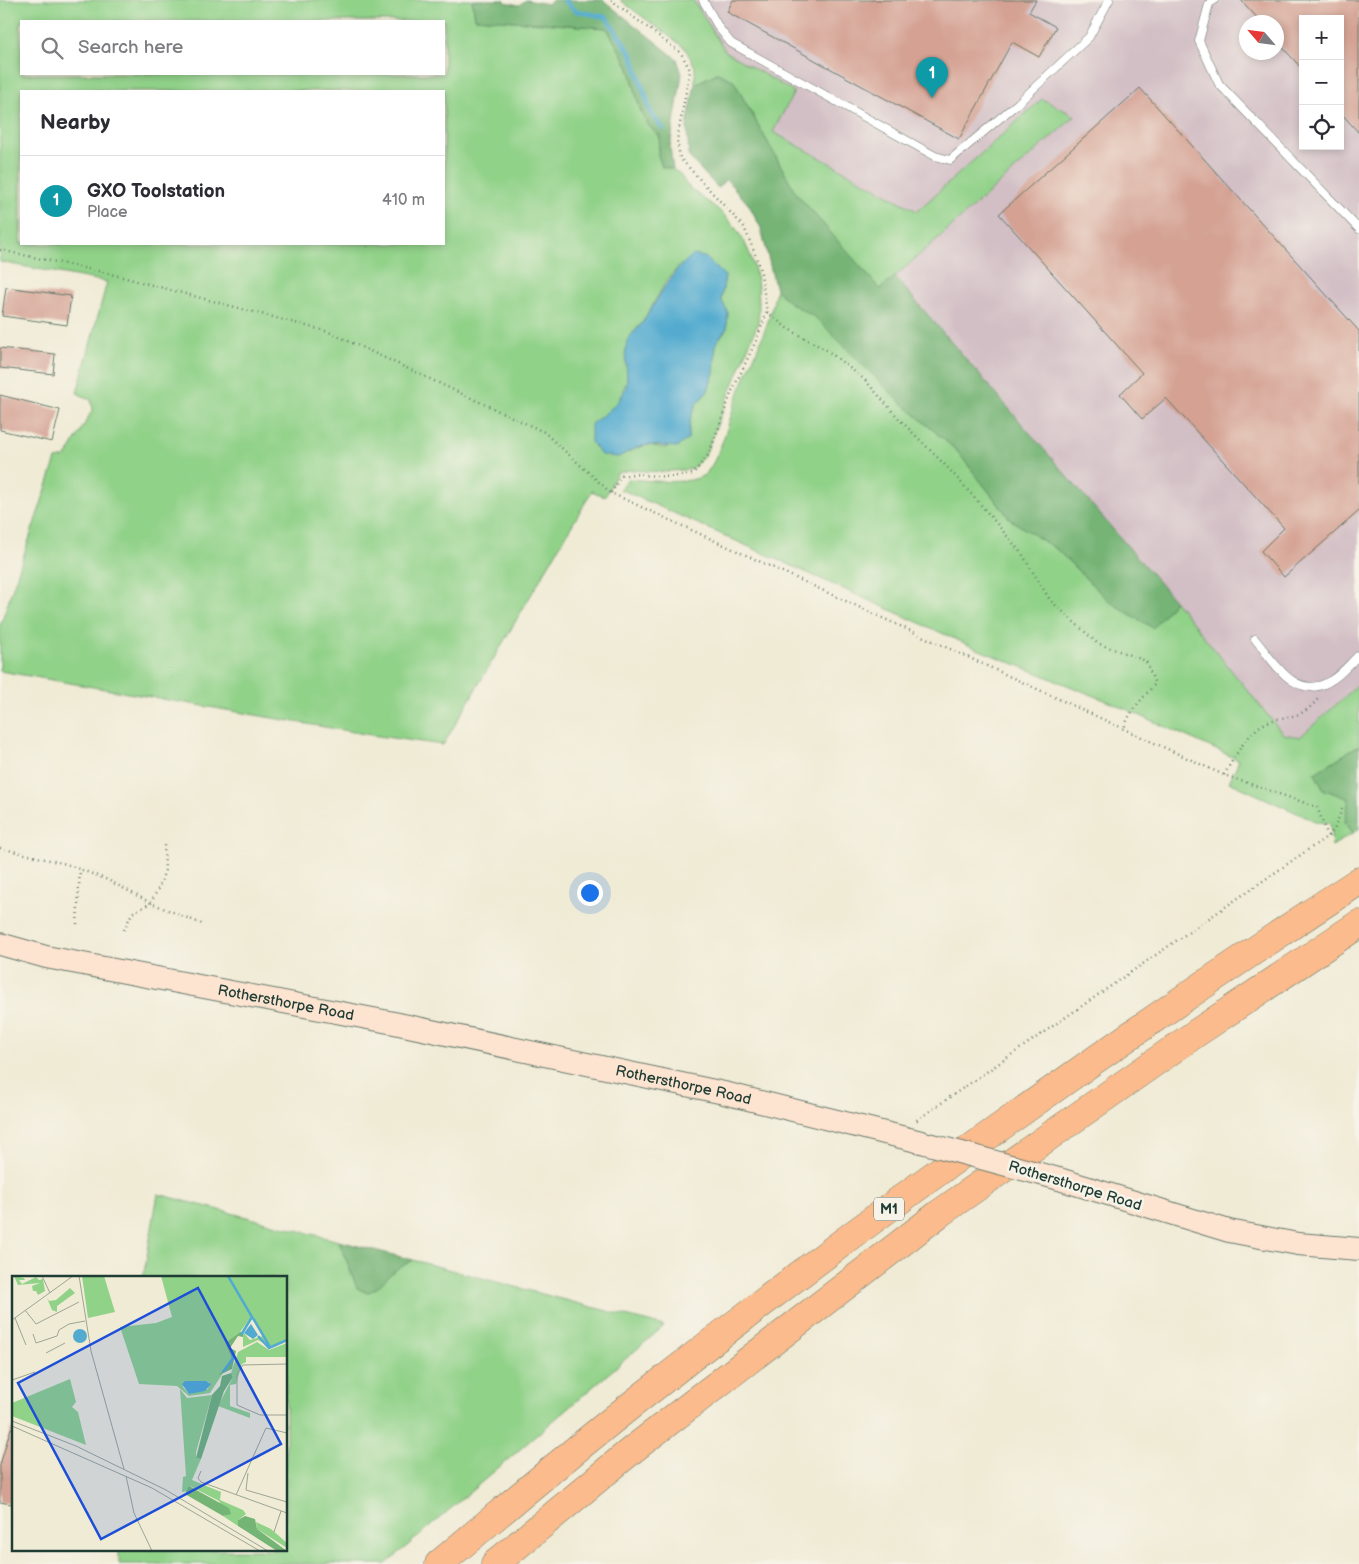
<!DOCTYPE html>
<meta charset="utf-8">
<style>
body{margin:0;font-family:"Balsamiq Sans",sans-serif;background:#f2f2f3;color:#2b2b33}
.controls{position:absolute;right:15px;top:15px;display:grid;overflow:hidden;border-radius:0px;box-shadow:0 2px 8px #0003}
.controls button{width:45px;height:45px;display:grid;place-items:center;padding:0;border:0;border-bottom:1px solid #e1e1e2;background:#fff;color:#2b2b33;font:25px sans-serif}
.compass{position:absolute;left:1239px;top:15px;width:45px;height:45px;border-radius:50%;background:#fff;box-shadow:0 2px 8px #0003;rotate:298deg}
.you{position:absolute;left:589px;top:892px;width:18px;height:18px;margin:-12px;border:4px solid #fff;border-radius:50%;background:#1a73e8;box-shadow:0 0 0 8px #1a73e833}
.badge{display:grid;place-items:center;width:32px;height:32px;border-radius:50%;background:#ea580c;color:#fff;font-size:16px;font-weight:700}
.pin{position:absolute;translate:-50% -41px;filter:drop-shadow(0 1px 2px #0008)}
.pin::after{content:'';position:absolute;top:26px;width:18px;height:15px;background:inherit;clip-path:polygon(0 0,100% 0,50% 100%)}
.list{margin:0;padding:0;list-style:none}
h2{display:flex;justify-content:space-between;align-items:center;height:65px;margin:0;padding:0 20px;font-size:21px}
h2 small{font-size:16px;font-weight:400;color:#7c7c81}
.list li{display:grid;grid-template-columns:32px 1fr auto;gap:15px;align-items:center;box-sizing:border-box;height:90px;padding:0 20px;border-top:1px solid #e1e1e2}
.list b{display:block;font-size:19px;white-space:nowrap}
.list p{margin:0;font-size:16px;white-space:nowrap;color:#7c7c81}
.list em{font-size:16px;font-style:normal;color:#7c7c81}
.icon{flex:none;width:28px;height:28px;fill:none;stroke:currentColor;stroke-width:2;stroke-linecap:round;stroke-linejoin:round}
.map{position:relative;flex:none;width:1359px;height:1564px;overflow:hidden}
.search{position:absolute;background:#fff;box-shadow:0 2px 8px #0003;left:20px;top:20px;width:425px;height:55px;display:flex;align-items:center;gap:12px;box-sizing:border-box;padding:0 18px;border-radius:0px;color:#7c7c81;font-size:19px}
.panel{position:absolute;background:#fff;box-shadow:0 2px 8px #0003;left:20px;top:90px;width:425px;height:155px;border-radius:0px}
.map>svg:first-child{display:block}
.industrial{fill:#d2bec5;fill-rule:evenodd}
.green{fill:#91d289;stroke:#58885e;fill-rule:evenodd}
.forest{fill:#74b475;stroke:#4a7854}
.water{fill:#52abcf;stroke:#387482}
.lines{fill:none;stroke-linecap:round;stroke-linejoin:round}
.stream{stroke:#52abcf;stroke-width:4.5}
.building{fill:#d4a193}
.lane-casing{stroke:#687a6c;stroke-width:9}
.secondary-casing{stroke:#687a6c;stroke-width:24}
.highway-casing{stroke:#687a6c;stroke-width:29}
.path{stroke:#687a6c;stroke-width:2.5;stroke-dasharray:1 4;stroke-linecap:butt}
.lane{stroke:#fff;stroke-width:8}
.secondary{stroke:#fde4d1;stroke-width:22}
.highway{stroke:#fbbb8c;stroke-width:28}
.secondary-bridge-casing{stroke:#687a6c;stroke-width:24;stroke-linecap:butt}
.secondary-bridge{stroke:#fde4d1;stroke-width:22}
.labels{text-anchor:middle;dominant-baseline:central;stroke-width:5;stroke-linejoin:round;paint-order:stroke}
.shield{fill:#f7f3e8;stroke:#60746a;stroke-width:1}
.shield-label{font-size:14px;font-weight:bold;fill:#1f3d34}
.street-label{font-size:15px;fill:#1f3d34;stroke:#f7f3e8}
.inset-river{fill:none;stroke:#52abcf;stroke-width:2.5}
.inset-road{fill:none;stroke:#9ca595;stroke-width:1}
.view{fill:#1d4ed8;fill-opacity:0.15;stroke:#1d4ed8;stroke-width:2.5}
.inset-edge{fill:none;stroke:#1f3d34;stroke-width:2.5}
</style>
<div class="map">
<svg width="1359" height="1564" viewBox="0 0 1359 1564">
<rect width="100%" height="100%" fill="#f7f3e8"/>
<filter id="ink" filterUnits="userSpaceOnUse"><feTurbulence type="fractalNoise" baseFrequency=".02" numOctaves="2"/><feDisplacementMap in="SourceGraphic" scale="10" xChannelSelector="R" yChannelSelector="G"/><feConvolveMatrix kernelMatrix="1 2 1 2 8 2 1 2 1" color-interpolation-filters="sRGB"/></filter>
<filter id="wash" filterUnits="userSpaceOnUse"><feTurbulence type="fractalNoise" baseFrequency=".0096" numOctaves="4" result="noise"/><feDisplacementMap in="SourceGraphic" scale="20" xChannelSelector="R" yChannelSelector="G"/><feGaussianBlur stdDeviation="1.12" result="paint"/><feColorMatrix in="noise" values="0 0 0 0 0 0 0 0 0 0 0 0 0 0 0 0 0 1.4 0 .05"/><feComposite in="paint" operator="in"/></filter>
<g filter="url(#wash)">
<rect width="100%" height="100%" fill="#f0ebd5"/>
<path class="industrial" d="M684,0H1359V684L1300,737L1283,734L1175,601L896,278L796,194ZM1303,19H1340V146H1303ZM1246,22H1276V52H1246Z"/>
<g class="green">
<path d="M0,0H472L475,18L607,28C613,41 622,53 628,66C638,91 636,120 660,136L658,155L662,167C685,171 679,178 691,189C701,198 713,204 722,213C753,242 762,282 758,323L705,455L692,469L661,472L629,470L617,473L605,497L592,491L443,745L371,735L0,671V626L56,459L66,457L93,409L91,400L77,393L107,282L0,262ZM21,21H444V74H21ZM21,91H444V244H21ZM680,265L725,276L721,299L728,313L727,328L716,343L714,373L708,391L696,404L690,420L688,439L665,448L648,445L636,448L618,457L607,412L618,402L627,380L626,347L631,335L642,323L667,280Z"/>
<path d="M620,0H693L726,52L794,92L773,132L917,211L1042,99L1075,116L880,290L796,193L733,80L717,73L695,84V67L685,48Z"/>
<path d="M776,290L789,302L816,318L895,397L957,451L1011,520L1056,549L1110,602L1152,627L1175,601L1283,734L1300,737L1359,684V745L1315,773L1323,789L1349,799L1345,822L1353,833L1332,846L1330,823L1317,822L1229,782L1239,760L1112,703L982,651L620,489L628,479C647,480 688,486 704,475C719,464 733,406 741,387C755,354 770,325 776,290Z"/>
<path d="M158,1194L339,1241L357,1288H377L395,1270L413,1260L664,1326L386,1564H119V1550H286V1278H143Z"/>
</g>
<g class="forest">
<path d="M472,0H505V2L519,5L526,0L548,4L553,0H603L677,59L682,74L670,147L673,169L662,167L658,155L660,136C636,120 638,91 628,66C622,53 613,41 607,28L475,18Z"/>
<path d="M717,73L733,80L796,193L880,289L895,277L1175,601L1153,628L1110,602L1056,549L1011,520L957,451L895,397L816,318L789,302L776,290L761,228L749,205L726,179L718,188L689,157L687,126L695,84Z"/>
<path d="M1359,745V829L1353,833L1345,822L1349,799L1323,789L1315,773Z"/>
<path d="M339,1241L413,1260L395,1270L377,1288L367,1293L357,1288Z"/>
</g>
<path class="water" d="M693,255L705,257L725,276L721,299L728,313L727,328L716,343L714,373L708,391L696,404L690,420L688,439L677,447L648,445L636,448L618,457L601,455L591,442V424C606,413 627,399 627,378C627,368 624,357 626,347C628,336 637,330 643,322C659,298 669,273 693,255Z"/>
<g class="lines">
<path class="stream" d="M564,0L576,11L606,17L632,55L651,113L663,129"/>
</g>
<g id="blocks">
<g class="building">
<path d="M733,0H1036L1029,12L1056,27L1039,57L1012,42L959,139L727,12Z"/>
<path d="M1241,0H1359V133L1340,112V19H1303V70L1276,40V22H1261Z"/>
<path d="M1140,88L1359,331V511L1284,577L1261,551L1284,528L1166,398L1142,419L1120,394L1142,373L999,214Z"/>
<path d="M6,287L71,296L67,325L2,316Z"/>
<path d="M0,348L55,354L53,374L0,368Z"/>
<path d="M0,395L60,410L52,442L0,430Z"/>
<path d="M11,1428L14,1429V1495L11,1504L0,1502V1465Z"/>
</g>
</g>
</g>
<g filter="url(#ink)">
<use href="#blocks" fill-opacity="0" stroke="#687a6c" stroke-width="1"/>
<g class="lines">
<defs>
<g id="lane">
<path d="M703,0L719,28L731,43L935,156L950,160L1018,103L1089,37L1109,0"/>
<path d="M1214,0L1209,4L1199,41L1219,84L1359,229"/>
<path d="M1255,639C1274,662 1296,702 1330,681C1341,675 1350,663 1359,655"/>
</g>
<g id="secondary">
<path id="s1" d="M0,944L46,957L394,1023L724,1093L921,1142"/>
<path d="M1059,1179L1229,1231L1298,1244L1359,1249"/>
</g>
<g id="highway">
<path d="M439,1564C505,1509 571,1452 639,1399C870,1216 1112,1043 1359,881"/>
<path d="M495,1564L632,1450L940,1213L1195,1034L1359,924"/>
</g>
</defs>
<use href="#lane" class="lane-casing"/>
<use href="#secondary" class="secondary-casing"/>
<use href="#highway" class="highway-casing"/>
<g class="path">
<path d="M0,250L107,273L329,332L544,432L611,493L1224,775L1317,807L1328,836L914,1122"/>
<path d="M767,312L787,328L828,351L865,380L902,422L949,469L982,506L1022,554L1050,600L1097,643L1146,661L1155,684C1143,698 1129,711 1124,729"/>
<path d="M611,493L621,476L633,474L669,477L693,474L709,454L732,391L756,341L767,312L760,266L744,227L680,158L677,140L690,70L681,53L611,0"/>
<path d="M1224,775C1234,758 1243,740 1259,727C1281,711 1298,726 1320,696"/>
<path d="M1328,836L1334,830L1342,809"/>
<path d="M0,848L66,864L108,880L151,903L202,924"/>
<path d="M77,924L80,869"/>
<path d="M124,930L132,913L151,903L159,887L165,870L164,844"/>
</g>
<use href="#lane" class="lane"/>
<use href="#secondary" class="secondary"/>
<use href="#highway" class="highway"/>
<defs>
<path id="secondary-bridge" d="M921,1142L1059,1179"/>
</defs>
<use href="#secondary-bridge" class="secondary-bridge-casing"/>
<use href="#secondary-bridge" class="secondary-bridge"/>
</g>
</g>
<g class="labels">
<rect class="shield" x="874" y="1197.5" width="30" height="23" rx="4"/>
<g class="shield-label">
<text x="889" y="1209">M1</text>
</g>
<g class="street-label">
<text stroke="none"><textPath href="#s1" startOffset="292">Rothersthorpe Road</textPath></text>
<text stroke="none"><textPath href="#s1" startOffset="698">Rothersthorpe Road</textPath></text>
<text transform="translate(1075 1186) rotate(17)">Rothersthorpe Road</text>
</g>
</g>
<g transform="translate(12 1276)">
<rect width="275" height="275" fill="#f0ebd5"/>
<path d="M2,0L12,2L13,4H7L10,8L24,1L27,4L31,3L33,15L26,19L24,15H21L20,10L28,7L6,9ZM70,0H92L103,36L76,42ZM149,0H275V64L258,71L246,64L231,71V56L238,64L251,60L239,41L228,56L213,67L220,83L198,117L177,120L165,110L127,108L108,51L144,47L160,41ZM184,105L197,106L196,113L177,118L171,111L173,106ZM58,12L63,17L45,30V36L40,34L35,22L37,25L44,24ZM245,66L257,74L275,67V81H234V86L230,88L224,108L218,109V130L238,137V142L206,130L221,101L219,97L226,76ZM58,103L64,126L60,131L66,136L74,169L0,140V127ZM168,113L175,122L200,119L184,176V182L189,183L180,204L209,216L208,224L231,234L234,238L226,244V250L211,240L215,239L207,225L178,210L176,215L170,216L171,201L174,200ZM244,246L259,253L275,267V272L245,253Z" fill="#91d289" fill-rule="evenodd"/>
<path d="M228,56H231V61L226,60L218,72L224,75L220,93L207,99L220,83L213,67ZM219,97L221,101L212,115L189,183L184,182L200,119L208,110L210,100ZM177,210L217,232L219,238L211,240L173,218ZM233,240L243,243L245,253L275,275H265L226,250V244Z" fill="#74b475"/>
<path d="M239,48L246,59L241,63L232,57ZM61 60a7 7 0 1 1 14 0a7 7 0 1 1-14 0ZM173,105H194L199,108L193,115L177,118L170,108Z" fill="#52abcf"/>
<path class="inset-river" d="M216,0L240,41L229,59M241,42L258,71M246,60L257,72L275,64M211,96L221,82L220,76"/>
<path class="inset-road" d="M30,0L38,17M67,0L79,75L112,193M13,34L24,48L67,26M3,42L14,69M0,44L61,0M21,58L24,67L45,60L47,54L57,48L73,45M34,77L53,67M275,88L231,89L225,98V129L248,139H275M0,104L23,96M0,145L64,170L154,214L256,275M0,150L140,212L248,275M189,195L186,202L189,206L275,237M236,197L234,214L275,226M114,200L122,237L140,275M224,219L254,152L275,157M262,256L269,235"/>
<path class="view" d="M186,12L269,168L89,263L6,107Z"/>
<rect width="275" height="275" class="inset-edge"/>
</g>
</svg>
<div class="controls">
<button>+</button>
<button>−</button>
<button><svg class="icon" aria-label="locate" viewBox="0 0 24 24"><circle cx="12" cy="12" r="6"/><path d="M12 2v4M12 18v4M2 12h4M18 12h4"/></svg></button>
</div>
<svg class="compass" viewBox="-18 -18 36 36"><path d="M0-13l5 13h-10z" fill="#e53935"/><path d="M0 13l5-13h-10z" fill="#7c7c81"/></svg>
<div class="you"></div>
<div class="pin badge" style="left:932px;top:98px;background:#0f9aa8">1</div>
<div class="search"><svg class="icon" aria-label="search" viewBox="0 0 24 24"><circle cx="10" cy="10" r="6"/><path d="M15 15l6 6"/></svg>Search here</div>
<section class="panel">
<h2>Nearby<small></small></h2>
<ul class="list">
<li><span class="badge" style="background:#0f9aa8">1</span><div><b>GXO Toolstation</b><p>Place</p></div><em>410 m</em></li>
</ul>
</section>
</div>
